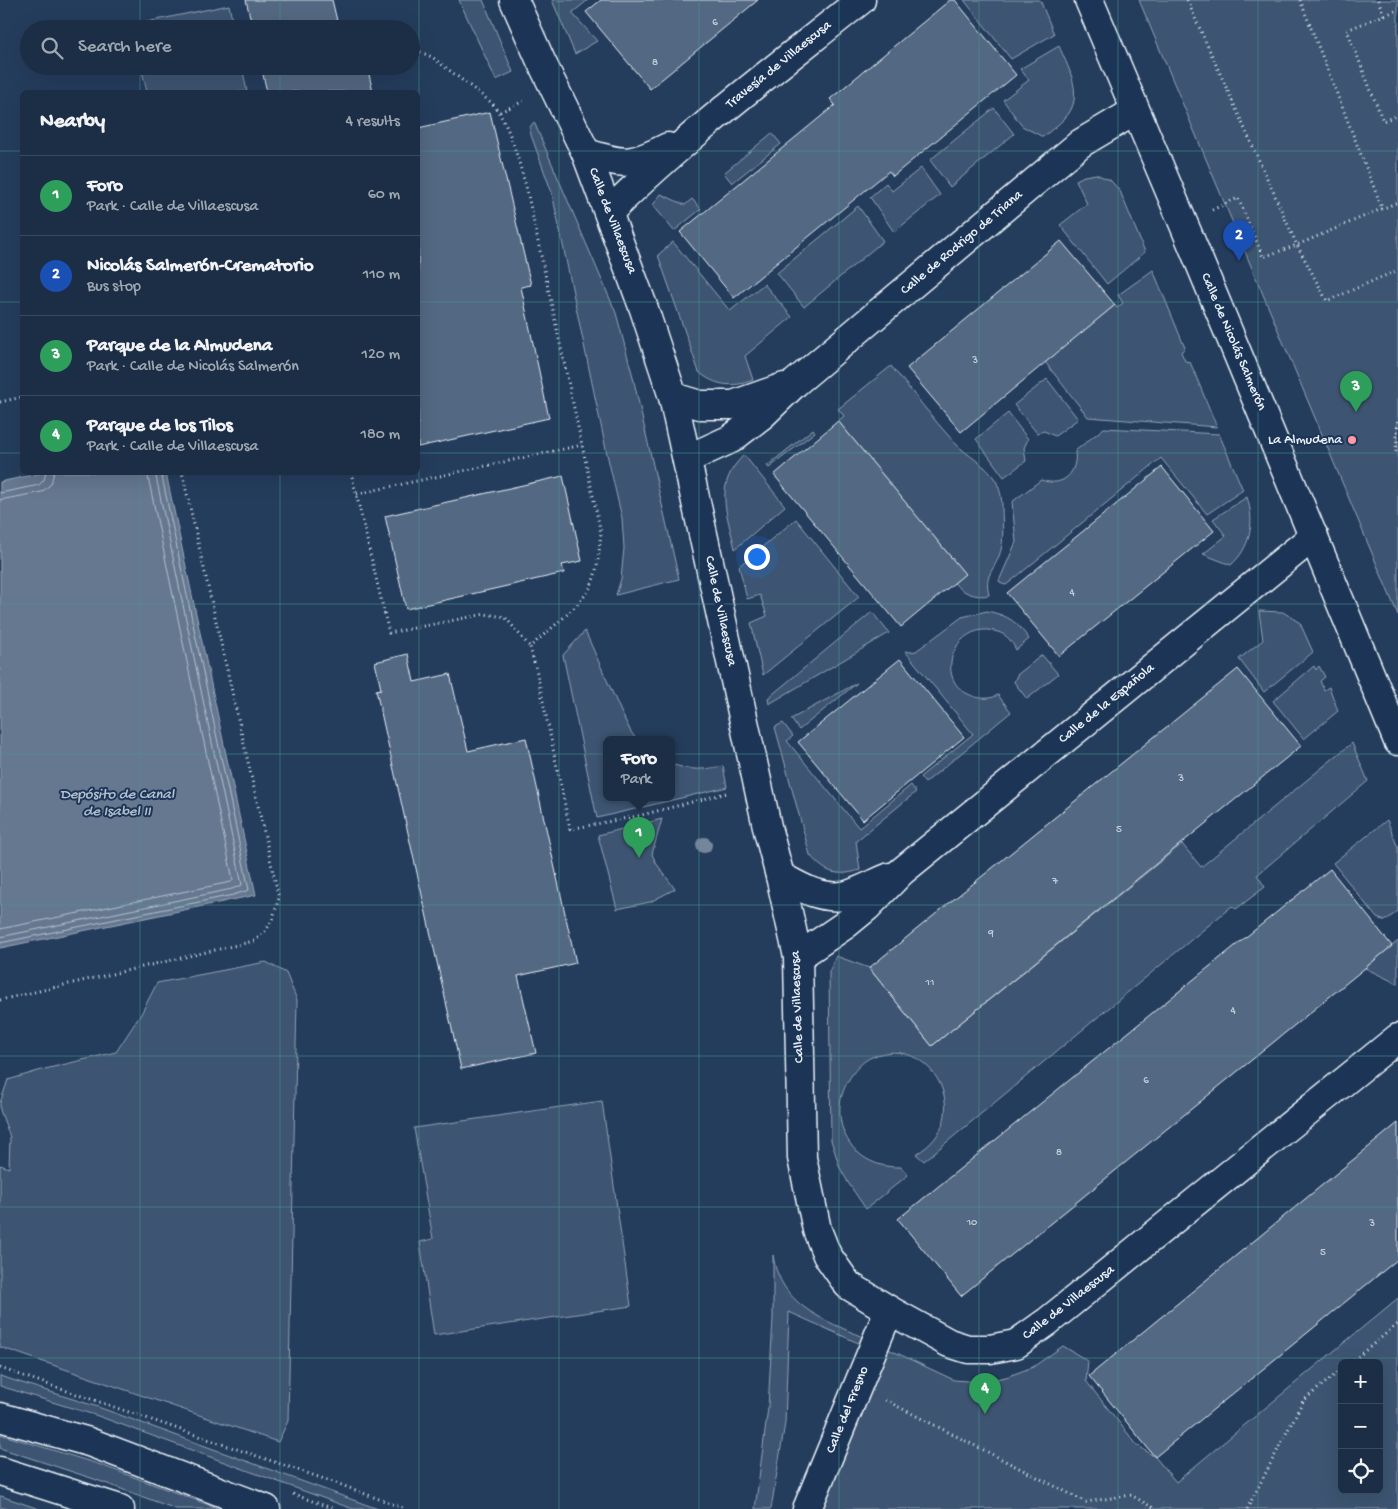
<!DOCTYPE html>
<meta charset="utf-8">
<style>
body{margin:0;font-family:"Gochi Hand",sans-serif;background:#293a51;color:#f1f3f6}
.controls{position:absolute;right:15px;bottom:15px;display:grid;overflow:hidden;border-radius:8px;box-shadow:0 5px 20px #0002}
.controls button{width:45px;height:45px;display:grid;place-items:center;padding:0;border:0;border-bottom:1px solid #3a4a5f;background:#1c2e46;color:#f1f3f6;font:25px sans-serif}
.you{position:absolute;left:756px;top:556px;width:18px;height:18px;margin:-12px;border:4px solid #fff;border-radius:50%;background:#1a73e8;box-shadow:0 0 0 8px #1a73e833}
.badge{display:grid;place-items:center;width:32px;height:32px;border-radius:50%;background:#ff9aa2;color:#fff;font-size:16px;font-weight:700}
.pin{position:absolute;translate:-50% -41px;filter:drop-shadow(0 1px 2px #0008)}
.pin::after{content:'';position:absolute;top:26px;width:18px;height:15px;background:inherit;clip-path:polygon(0 0,100% 0,50% 100%)}
.popup{position:absolute;left:603px;top:736px;width:72px;height:65px;box-sizing:border-box;display:grid;place-content:center;border-radius:8px;background:#1c2e46;filter:drop-shadow(0 1px 4px #0005);font-size:16px;white-space:nowrap;color:#a0a8b3}
.popup b{font-size:19px;color:#f1f3f6}
.popup::after{content:'';position:absolute;left:50%;top:100%;margin-left:-10px;border:10px solid transparent;border-top-color:#1c2e46}
.list{margin:0;padding:0;list-style:none}
h2{display:flex;justify-content:space-between;align-items:center;height:65px;margin:0;padding:0 20px;font-size:21px}
h2 small{font-size:16px;font-weight:400;color:#a0a8b3}
.list li{display:grid;grid-template-columns:32px 1fr auto;gap:15px;align-items:center;box-sizing:border-box;height:80px;padding:0 20px;border-top:1px solid #3a4a5f}
.list b{display:block;font-size:19px;white-space:nowrap}
.list p{margin:0;font-size:16px;white-space:nowrap;color:#a0a8b3}
.list em{font-size:16px;font-style:normal;color:#a0a8b3}
.icon{flex:none;width:28px;height:28px;fill:none;stroke:currentColor;stroke-width:2;stroke-linecap:round;stroke-linejoin:round}
.map{position:relative;flex:none;width:1398px;height:1509px;overflow:hidden}
.search{position:absolute;background:#1c2e46;box-shadow:0 5px 20px #0002;left:20px;top:20px;width:400px;height:55px;display:flex;align-items:center;gap:12px;box-sizing:border-box;padding:0 18px;border-radius:28px;color:#a0a8b3;font-size:19px}
.panel{position:absolute;background:#1c2e46;box-shadow:0 5px 20px #0002;left:20px;top:90px;width:400px;height:385px;border-radius:8px}
.map>svg:first-child{display:block}
.green{fill:#3e5472;stroke:#93a2b5;fill-rule:evenodd}
.water{fill:#657890;stroke:#99a8ba}
.lines{fill:none;stroke-linecap:round;stroke-linejoin:round}
.shore{stroke:#b4c1ce;stroke-width:1}
.building{fill:#536782;stroke:#e8f1f8}
.minor-casing{stroke:#e8f1f8;stroke-width:31}
.major-casing{stroke:#e8f1f8;stroke-width:31}
.path{stroke:#e8f1f8;stroke-width:3;stroke-dasharray:1 4;stroke-linecap:butt}
.minor{stroke:#1d3557;stroke-width:28}
.major{stroke:#1d3557;stroke-width:28}
.tree{fill:#74869c}
.grid{fill:none;stroke:#459590;stroke-width:1;stroke-opacity:0.55}
.poi-dot{fill:#ff9aa2;stroke:#1d3557;stroke-width:2}
.labels{text-anchor:middle;dominant-baseline:central;stroke-width:4;stroke-linejoin:round;paint-order:stroke}
.number-label{font-size:11px;fill:#c3ceda}
.street-label{font-size:14px;fill:#e8f1f8;stroke:#1d3557}
.poi-label{font-size:14px;fill:#e8f1f8;stroke:#1d3557;text-anchor:end}
.water-label{font-size:15px;font-style:italic;fill:#b4c1ce;stroke:#1d3557}
</style>
<div class="map">
<svg width="1398" height="1509" viewBox="0 0 1398 1509">
<rect width="100%" height="100%" fill="#253d5d"/>
<filter id="ink" filterUnits="userSpaceOnUse"><feTurbulence type="fractalNoise" baseFrequency=".02" numOctaves="2"/><feDisplacementMap in="SourceGraphic" scale="10" xChannelSelector="R" yChannelSelector="G"/><feConvolveMatrix kernelMatrix="1 2 1 2 8 2 1 2 1" color-interpolation-filters="sRGB"/></filter>
<g filter="url(#ink)">
<g class="green">
<path d="M459,0H483L513,72L496,80Z"/>
<path d="M552,0H588L572,13L597,41L575,54Z"/>
<path d="M964,0H1040L1054,34L1011,59Z"/>
<path d="M1139,0H1398V615Z"/>
<path d="M229,5L234,29H133L132,25Z"/>
<path d="M1059,46C1067,65 1083,92 1069,113C1063,122 1052,129 1043,137L1022,126L1003,100L1029,80L1020,69Z"/>
<path d="M141,66H242L247,92H147Z"/>
<path d="M994,108L1014,134L950,187L930,160Z"/>
<path d="M534,122L616,313L632,373L679,579L616,595L621,579L624,548L622,518L607,454L552,193L531,135L530,127Z"/>
<path d="M772,133L781,144L732,183L724,173Z"/>
<path d="M921,168L940,195L894,232L870,197L886,183L892,191Z"/>
<path d="M1096,174L1110,180L1120,191L1145,252L1107,284L1060,225L1087,204L1076,180L1084,176Z"/>
<path d="M661,194L685,205L692,199L701,209L674,231L653,205Z"/>
<path d="M858,206L883,241L804,307L777,273Z"/>
<path d="M673,242L730,311L764,284L792,317L745,356L753,380C733,388 715,386 699,372L658,255Z"/>
<path d="M1153,270L1185,348L1181,352L1185,361L1190,362L1217,427L1088,417L1045,362L1115,305L1117,308L1123,303L1118,295Z"/>
<path d="M891,366C912,391 932,418 954,442C967,456 986,464 996,481C1000,489 1002,498 1002,507C1002,522 1005,542 999,556C993,572 984,575 989,595C976,598 963,593 954,583L964,574L838,421L844,416L838,409Z"/>
<path d="M1047,379L1078,419L1055,436L1044,431L1037,433L1014,405Z"/>
<path d="M1008,413L1028,439L1024,448L1026,461L1004,477L976,439Z"/>
<path d="M1104,428L1219,434L1243,490L1207,514L1161,458L1010,582L1006,585L1002,584L999,581L1016,542L1012,502L1041,480C1063,488 1078,473 1075,451Z"/>
<path d="M813,429L815,432L769,468L767,466Z"/>
<path d="M744,455L785,506L735,549C727,512 713,485 744,455Z"/>
<path d="M1247,497C1255,522 1251,547 1231,565L1203,554L1226,536L1213,519Z"/>
<path d="M796,519L859,597L763,675L751,623L767,616L760,595L747,599L739,566Z"/>
<path d="M987,611C1009,616 1016,621 1029,639L1016,650C1012,641 1007,635 998,632C957,618 932,677 968,694C978,699 989,700 998,695L1011,712L925,783L920,777L973,734L905,651L910,652L916,651L962,617Z"/>
<path d="M1259,611L1283,612L1300,623L1313,652L1264,692L1239,659L1263,640Z"/>
<path d="M872,612L889,633L769,704L768,698Z"/>
<path d="M585,631L622,714L631,732L636,739H606V797H672V764C689,771 704,770 723,766L727,787L597,818L563,655Z"/>
<path d="M1042,655L1058,674L1027,699L1014,682L1017,675Z"/>
<path d="M1314,666L1316,670L1319,666L1325,677L1320,681L1324,690L1329,687L1338,711L1304,739L1273,701Z"/>
<path d="M857,683L799,730L791,719Z"/>
<path d="M783,723L793,736L787,741L859,828L911,785L916,792L856,841L860,870C837,877 825,873 810,855L775,727Z"/>
<path d="M1352,743L1368,781L1257,875L1265,887L1236,909L1232,906L924,1161L916,1154C979,1119 930,1031 872,1057C862,1061 853,1072 848,1081C828,1115 846,1159 886,1166C891,1167 896,1167 901,1167L908,1175L866,1209L849,1184L840,1168L831,1140L829,972L836,956L869,968L932,1046L1182,844L1201,867Z"/>
<path d="M662,819L652,854L656,863L675,889L650,902L617,909L598,835Z"/>
<path d="M1387,820L1398,848V911L1385,921L1377,918L1333,863Z"/>
<path d="M1398,941V984L1365,968Z"/>
<path d="M266,962L286,973L297,1000L288,1421L278,1442L0,1347V1165L9,1168L10,1137L0,1110V1103L8,1080L45,1069L116,1052L141,1014L157,983Z"/>
<path d="M602,1101L631,1306L434,1335L420,1242L433,1239L414,1128Z"/>
<path d="M773,1255C774,1261 775,1268 778,1274C792,1311 834,1324 867,1339L865,1346L789,1312L785,1423L771,1509H755L768,1408L773,1318Z"/>
<path d="M1398,1298V1509H817L886,1348L954,1380L980,1382L1006,1377L1033,1367L1063,1346L1088,1361L1086,1381L1137,1445L1155,1457L1176,1482ZM1342,1363H1379V1490H1342Z"/>
<path d="M0,1376L98,1407L378,1509H353L98,1416L0,1386Z"/>
<path d="M0,1434L98,1464L220,1509H176L94,1479L0,1448Z"/>
<path d="M0,1496H1L39,1509H8L0,1507Z"/>
</g>
<path class="water" d="M46,472L166,473L256,895L0,948V482Z"/>
<g class="lines">
<g class="shore">
<path d="M0,493L39,485L44,480L46,472"/>
<path d="M0,500L42,492L51,484L54,472"/>
<path d="M0,929L231,882L233,880L147,472"/>
<path d="M0,937L232,889L242,885L155,472"/>
<path d="M0,943L233,895L249,890L161,472"/>
</g>
</g>
<g class="building">
<path d="M246,0H332L339,29H253Z"/>
<path d="M601,0H758L650,89L586,12Z"/>
<path d="M950,0H955L1016,75L893,176L889,171L734,298L680,232L835,105L830,99Z"/>
<path d="M261,66H367L373,92H267Z"/>
<path d="M490,112L531,285L521,287L549,418L418,447V128Z"/>
<path d="M1061,241L1115,305L961,432L907,368Z"/>
<path d="M838,421L965,574L901,627L774,475Z"/>
<path d="M1162,467L1214,531L1059,656L1007,593Z"/>
<path d="M563,476L582,561L562,565L564,573L406,609L385,516Z"/>
<path d="M408,654L414,682L450,674L468,751L526,738L576,963L518,976L536,1053L461,1069L376,690L381,689L375,662Z"/>
<path d="M900,659L964,737L863,820L798,742Z"/>
<path d="M1238,669L1301,746L932,1046L869,968Z"/>
<path d="M1330,869L1392,946L961,1296L898,1219Z"/>
<path d="M1398,1123V1259L1155,1457L1089,1376Z"/>
</g>
<g class="lines">
<defs>
<g id="minor">
<path d="M514,0L541,61L586,153L644,309L673,397L768,831L780,876L798,957L802,1158L817,1230L827,1255L848,1285L889,1310L949,1343L968,1349H990L1016,1344L1047,1322L1398,1038"/>
<path d="M1089,0L1187,232L1398,741"/>
<path d="M586,153C625,165 631,166 668,147"/>
<path d="M609,212C687,135 775,69 861,0"/>
<path d="M673,397L700,405H733L784,387"/>
<path d="M687,459L731,439L762,415L795,383L1081,143L1135,111"/>
<path d="M780,876C800,887 819,899 843,896C855,894 877,882 890,877"/>
<path d="M798,957L845,925L867,907L901,872L1314,536"/>
<path d="M807,1509L889,1310"/>
</g>
<g id="major">
<path d="M0,1417L89,1442L266,1509"/>
<path d="M0,1471L120,1509"/>
</g>
</defs>
<use href="#minor" class="minor-casing"/>
<use href="#major" class="major-casing"/>
<g class="path">
<path d="M1187,0L1297,245L1398,202"/>
<path d="M1300,0L1382,208"/>
<path d="M1378,0L1384,15L1347,30L1383,121L1398,115"/>
<path d="M1385,15L1398,10"/>
<path d="M411,48L432,57L492,103C511,127 517,157 526,186L601,533C599,551 598,570 591,586C581,606 547,631 530,647L537,673L570,829L638,816L727,793"/>
<path d="M500,112L526,100"/>
<path d="M1212,210L1238,198L1263,257L1297,245L1327,301L1398,270"/>
<path d="M0,402L22,397"/>
<path d="M1398,421L1396,452L1398,456"/>
<path d="M351,472L389,633L485,614L505,617L530,647"/>
<path d="M357,494L582,445"/>
<path d="M0,1000L254,941C271,929 273,918 279,898L182,472"/>
<path d="M1350,1363L1398,1324"/>
<path d="M0,1368L336,1483L406,1509"/>
<path d="M885,1400L1086,1502L1131,1495L1155,1509"/>
<path d="M293,1494L334,1509"/>
<path d="M1247,1509L1303,1401L1342,1369"/>
</g>
<use href="#minor" class="minor"/>
<use href="#major" class="major"/>
</g>
<circle class="tree" cx="704" cy="845" r="8"/>
</g>
<path class="grid" d="M140,0V29M280,0V29M419,0V1509M559,0V1509M699,0V1509M839,0V1509M979,0V1509M1118,0V1509M1258,0V1509M140,66V92M280,66V92M0,151H22M418,151H1398M0,302H22M418,302H1398M0,453H22M418,453H1398M140,472V1509M280,472V1509M0,604H1398M0,754H1398M0,905H1398M0,1056H1398M0,1207H1398M0,1358H1398"/>
<circle class="poi-dot" cx="1352" cy="440" r="5"/>
<g class="labels">
<g class="number-label">
<text x="715" y="23">6</text>
<text x="655" y="63">8</text>
<text x="975" y="361">3</text>
<text x="1072" y="593">4</text>
<text x="1181" y="779">3</text>
<text x="1119" y="830">5</text>
<text x="1055" y="882">7</text>
<text x="991" y="934">9</text>
<text x="930" y="983">11</text>
<text x="1233" y="1011">4</text>
<text x="1146" y="1081">6</text>
<text x="1059" y="1153">8</text>
<text x="972" y="1223">10</text>
<text x="1372" y="1224">3</text>
<text x="1323" y="1253">5</text>
</g>
<g class="street-label">
<text transform="translate(779 65) rotate(-39)">Travesía de Villaescusa</text>
<text transform="translate(612 221) rotate(69)">Calle de Villaescusa</text>
<text transform="translate(962 243) rotate(-40)">Calle de Rodrigo de Triana</text>
<text transform="translate(1233 342) rotate(67)">Calle de Nicolás Salmerón</text>
<text transform="translate(720 611) rotate(78)">Calle de Villaescusa</text>
<text transform="translate(1107 704) rotate(-39)">Calle de la Española</text>
<text transform="translate(798 1007) rotate(-92)">Calle de Villaescusa</text>
<text transform="translate(1069 1303) rotate(-38)">Calle de Villaescusa</text>
<text transform="translate(848 1410) rotate(-68)">Calle del Fresno</text>
</g>
<g class="poi-label">
<text x="1342" y="440">La Almudena</text>
</g>
<g class="water-label">
<text x="117" y="795">Depósito de Canal<tspan x="117" dy="17">de Isabel II</tspan></text>
</g>
</g>
</svg>
<div class="controls">
<button>+</button>
<button>−</button>
<button><svg class="icon" aria-label="locate" viewBox="0 0 24 24"><circle cx="12" cy="12" r="6"/><path d="M12 2v4M12 18v4M2 12h4M18 12h4"/></svg></button>
</div>
<div class="you"></div>
<div class="pin badge" style="left:639px;top:858px;background:#2e9e5b">1</div>
<div class="popup"><b>Foro</b>Park</div>
<div class="pin badge" style="left:1239px;top:261px;background:#1a4fb4">2</div>
<div class="pin badge" style="left:1356px;top:412px;background:#2e9e5b">3</div>
<div class="pin badge" style="left:985px;top:1414px;background:#2e9e5b">4</div>
<div class="search"><svg class="icon" aria-label="search" viewBox="0 0 24 24"><circle cx="10" cy="10" r="6"/><path d="M15 15l6 6"/></svg>Search here</div>
<section class="panel">
<h2>Nearby<small>4 results</small></h2>
<ul class="list">
<li><span class="badge" style="background:#2e9e5b">1</span><div><b>Foro</b><p>Park · Calle de Villaescusa</p></div><em>60 m</em></li>
<li><span class="badge" style="background:#1a4fb4">2</span><div><b>Nicolás Salmerón-Crematorio</b><p>Bus stop</p></div><em>110 m</em></li>
<li><span class="badge" style="background:#2e9e5b">3</span><div><b>Parque de la Almudena</b><p>Park · Calle de Nicolás Salmerón</p></div><em>120 m</em></li>
<li><span class="badge" style="background:#2e9e5b">4</span><div><b>Parque de los Tilos</b><p>Park · Calle de Villaescusa</p></div><em>180 m</em></li>
</ul>
</section>
</div>
